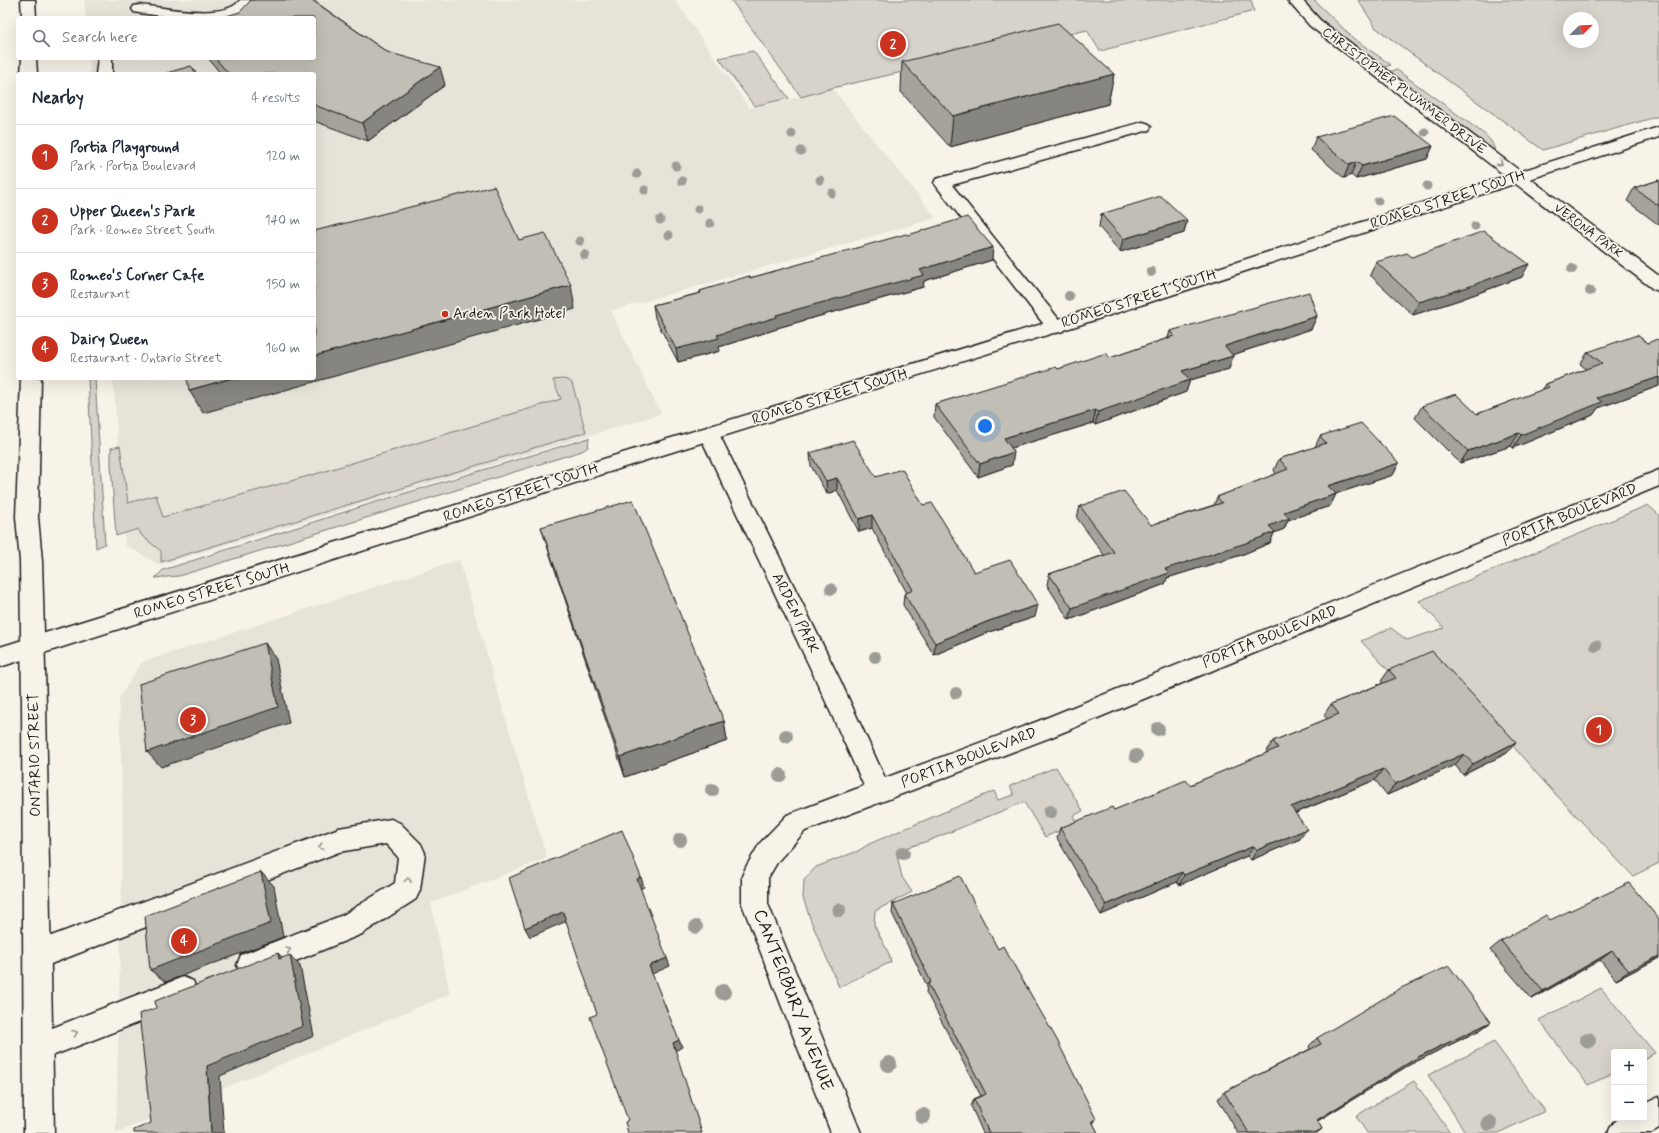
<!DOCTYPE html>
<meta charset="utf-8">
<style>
body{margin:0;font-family:Mynerve,sans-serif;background:#f6f6f7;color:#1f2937}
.controls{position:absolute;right:12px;bottom:12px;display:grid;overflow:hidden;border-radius:4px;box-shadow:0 4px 16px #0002}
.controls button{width:36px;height:36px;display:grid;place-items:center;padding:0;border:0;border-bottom:1px solid #e0e1e3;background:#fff;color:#1f2937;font:20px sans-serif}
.compass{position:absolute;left:1563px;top:12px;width:36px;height:36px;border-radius:50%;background:#fff;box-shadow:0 4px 16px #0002;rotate:66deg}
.you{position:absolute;left:985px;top:426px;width:14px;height:14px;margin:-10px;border:3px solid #fff;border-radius:50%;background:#1a73e8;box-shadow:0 0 0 6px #1a73e833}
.badge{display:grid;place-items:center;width:26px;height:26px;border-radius:50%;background:#c8321e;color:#fff;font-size:13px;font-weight:700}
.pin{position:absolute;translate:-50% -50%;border:2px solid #fff;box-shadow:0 1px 4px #0006}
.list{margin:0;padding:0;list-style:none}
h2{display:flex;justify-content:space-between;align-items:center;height:52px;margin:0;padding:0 16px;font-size:17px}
h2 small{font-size:13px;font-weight:400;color:#747a83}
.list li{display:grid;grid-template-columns:26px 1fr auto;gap:12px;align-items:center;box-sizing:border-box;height:64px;padding:0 16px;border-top:1px solid #e0e1e3}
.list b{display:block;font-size:15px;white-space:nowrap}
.list p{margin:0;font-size:13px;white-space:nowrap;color:#747a83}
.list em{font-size:13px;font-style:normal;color:#747a83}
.icon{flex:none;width:22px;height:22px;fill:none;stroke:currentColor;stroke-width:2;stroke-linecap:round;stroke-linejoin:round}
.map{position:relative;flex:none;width:1659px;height:1133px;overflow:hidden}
.search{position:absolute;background:#fff;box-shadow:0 4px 16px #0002;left:16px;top:16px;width:300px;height:44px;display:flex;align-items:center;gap:10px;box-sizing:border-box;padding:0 14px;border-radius:4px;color:#747a83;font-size:15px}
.panel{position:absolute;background:#fff;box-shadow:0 4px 16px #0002;left:16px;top:72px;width:300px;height:308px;border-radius:4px}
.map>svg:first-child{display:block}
.built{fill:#e6e3d9}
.green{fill:#d7d3cb;stroke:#7a7874;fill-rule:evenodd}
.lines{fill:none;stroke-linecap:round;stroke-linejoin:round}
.lane-casing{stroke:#1c1c1c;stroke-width:3}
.street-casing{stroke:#1c1c1c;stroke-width:3}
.secondary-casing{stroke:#1c1c1c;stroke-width:3}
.primary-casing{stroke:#1c1c1c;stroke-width:3}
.lane{fill:#f7f3e8;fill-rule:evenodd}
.street{fill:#f7f3e8;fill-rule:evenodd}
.secondary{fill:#f7f3e8;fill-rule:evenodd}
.primary{fill:#f7f3e8;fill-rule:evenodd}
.tree{fill:#9d9b95}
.wall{fill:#a5a39c;stroke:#1c1c1c}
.shaded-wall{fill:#86857f;stroke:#1c1c1c}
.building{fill:#c0beb5;stroke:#1c1c1c}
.oneway{stroke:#94928c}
.poi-dot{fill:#c8321e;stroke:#f7f3e8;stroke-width:1.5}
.labels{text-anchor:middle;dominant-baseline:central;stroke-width:3.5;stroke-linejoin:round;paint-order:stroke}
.far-street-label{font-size:13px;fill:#1c1c1c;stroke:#f7f3e8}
.street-label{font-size:15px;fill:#1c1c1c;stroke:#f7f3e8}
.poi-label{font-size:15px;fill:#1c1c1c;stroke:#f7f3e8;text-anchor:start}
.near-street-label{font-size:18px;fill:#1c1c1c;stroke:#f7f3e8}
</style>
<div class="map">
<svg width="1659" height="1133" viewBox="0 0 1659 1133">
<rect width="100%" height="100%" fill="#f7f3e8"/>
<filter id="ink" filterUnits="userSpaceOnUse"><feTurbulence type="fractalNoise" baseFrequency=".025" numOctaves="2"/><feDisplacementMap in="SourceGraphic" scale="8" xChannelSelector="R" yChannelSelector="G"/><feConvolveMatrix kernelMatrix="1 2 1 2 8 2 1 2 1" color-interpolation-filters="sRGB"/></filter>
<g filter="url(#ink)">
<g class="built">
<path d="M84,0H675L749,108L801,97L832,88L936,218L611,311L661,414L160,565L125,545L113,378H314V74H90L89,58H314V18H86Z"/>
<path d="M459,560L547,858L431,903L450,994L116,1133L123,823L119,698L142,662Z"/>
</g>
<g class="green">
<path d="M731,0H1251L1254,11L1100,51L1087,30L832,88L801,97Z"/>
<path d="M1301,0H1314L1353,38L1391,65L1381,68L1326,27Z"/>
<path d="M1358,0H1659V116L1543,150L1376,28ZM1569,18H1593V42H1569Z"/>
<path d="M753,51L789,98L754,106L719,58Z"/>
<path d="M1397,70L1484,134C1490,139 1494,144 1495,153L1386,72Z"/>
<path d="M88,378H95L105,544L96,548Z"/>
<path d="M562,379L568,380L572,383L586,432L161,562V551L142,536L138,529L116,536L111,465V448L120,446L128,503L156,495L163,517L319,473L561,399L553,380Z"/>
<path d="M589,438L588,447L582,451L179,576L155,578L163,570L373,503Z"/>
<path d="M1648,505L1659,515V863L1633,876L1546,784L1468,695L1425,660L1388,670L1361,641L1391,628L1407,640L1444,628L1419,601Z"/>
<path d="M1056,767L1083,811L1073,816L1077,823L1045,837L1024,802L928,841L896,851L902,877L912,892L875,911L874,925L889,954L891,962L839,987L811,921L803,898L804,880L816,867L858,851L869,844L994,791L998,800L1014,795L1010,786Z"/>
<path d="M1601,988L1655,1053L1644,1059V1052H1614V1073L1588,1085L1539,1020Z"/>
<path d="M1494,1042L1545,1111L1498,1133H1466L1428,1075Z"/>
<path d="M1414,1081L1450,1133H1367L1356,1116Z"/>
</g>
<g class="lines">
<defs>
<g id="lane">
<path d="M240,0H254C250,7 246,11 238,15C218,24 162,16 139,13L134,12L132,9L134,6L139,5C162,7 226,21 240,0Z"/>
<path d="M98,58H112V74H96Z"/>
<path d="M1143,122L1149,124L1151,127L1149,130L952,185L1065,327L1063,331L1056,333L1049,331L934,183L936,179Z"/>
<path d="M391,819L400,823L421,844L425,853L420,890L416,899L362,934L251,979L241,975L237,965L241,955L343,915L395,883L398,857L386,844L339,852L38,969L28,965L24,955L28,945L38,941L339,828Z"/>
<path d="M183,977L193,981L197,991L193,1001L39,1061L29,1057L25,1047L29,1037Z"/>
</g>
<g id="street">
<path d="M1287,0H1302L1320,20L1659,276V291L1653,289L1310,26Z"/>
<path d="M709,427L716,429L719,434L840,680L885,778L1036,722L1659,470V486L1054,736L805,831L778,861L768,878V904L861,1133H831L742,904V876L746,867L760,843L787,815L864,786L816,680L699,434L702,429Z"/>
<path d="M1659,1097V1129L1652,1133H1608C1616,1113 1625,1118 1644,1118V1104Z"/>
</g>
<path id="secondary" d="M1659,127V137L1079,325L656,457L0,667V647L642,447L1065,317Z"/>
<g id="primary">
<path d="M21,0H35L36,18H22Z"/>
<path d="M22,58H36L37,74H21Z"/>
<path d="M21,378H41L38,517L42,561L46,705L54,1133H24L22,705L20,561L16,517Z"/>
</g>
</defs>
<use href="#lane" class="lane-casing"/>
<use href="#street" class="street-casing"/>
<use href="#secondary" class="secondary-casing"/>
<use href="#primary" class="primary-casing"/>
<use href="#lane" class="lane"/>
<use href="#street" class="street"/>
<use href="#secondary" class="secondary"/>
<use href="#primary" class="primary"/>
</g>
<g class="tree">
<circle cx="1425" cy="132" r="4.5"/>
<circle cx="792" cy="134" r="4.5"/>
<circle cx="801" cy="151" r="4.5"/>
<circle cx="676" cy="166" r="4.5"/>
<circle cx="637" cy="174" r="4.5"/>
<circle cx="820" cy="180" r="4.5"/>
<circle cx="682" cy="181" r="4.5"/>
<circle cx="1427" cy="186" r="4.5"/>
<circle cx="645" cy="190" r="4.5"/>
<circle cx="832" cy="193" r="4.5"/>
<circle cx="1378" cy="201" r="4.5"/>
<circle cx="698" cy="209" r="4.5"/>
<circle cx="660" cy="220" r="4.5"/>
<circle cx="710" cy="223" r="4.5"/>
<circle cx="1475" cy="226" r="4.5"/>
<circle cx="669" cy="235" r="4.5"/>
<circle cx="580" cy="241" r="4.5"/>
<circle cx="585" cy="255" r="5"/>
<circle cx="1572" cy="269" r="5"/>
<circle cx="1151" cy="272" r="5"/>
<circle cx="1590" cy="291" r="5"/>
<circle cx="1069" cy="296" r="5"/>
<circle cx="831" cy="589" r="6"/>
<circle cx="1596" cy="646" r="6"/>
<circle cx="875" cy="657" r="6"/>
<circle cx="956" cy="693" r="6"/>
<circle cx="1158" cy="729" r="7"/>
<circle cx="786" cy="736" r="7"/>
<circle cx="1136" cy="756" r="7"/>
<circle cx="780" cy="775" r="7"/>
<circle cx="712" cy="790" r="7"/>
<circle cx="1050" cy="812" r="7"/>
<circle cx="680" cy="840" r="7"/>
<circle cx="903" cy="853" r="7"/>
<circle cx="839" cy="910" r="7"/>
<circle cx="696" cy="927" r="7"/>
<circle cx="723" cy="992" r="8"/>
<circle cx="1588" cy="1040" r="8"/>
<circle cx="889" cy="1064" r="8"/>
<circle cx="923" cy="1116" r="8"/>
<circle cx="1489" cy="1123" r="8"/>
</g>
<g class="wall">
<path d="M314,1L387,52L445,85L368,141L314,121V74H221L208,58H314Z"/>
<path d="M902,62L1114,74L1108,104L950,147L901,92Z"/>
<path d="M1316,137L1433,146L1427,159L1356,179L1351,175L1344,178L1311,150Z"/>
<path d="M1659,180V225L1627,201L1634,188Z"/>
<path d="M1101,214L1187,220L1184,233L1120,252L1099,227Z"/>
<path d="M908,235L992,260L924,281L923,287L777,328V329L719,347L720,351L678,362L655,318L653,305L700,293V291L750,278Z"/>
<path d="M1376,262L1522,277L1459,300L1413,315L1370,275Z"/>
<path d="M1317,316L1311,329L1232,355L1233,356L1229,369L1190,380L1186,392L1095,425L1093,423L1011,448L1012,465L978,477L934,417L935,404L1058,369L1110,358L1168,338L1170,331Z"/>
<path d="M1659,341V386L1598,408L1593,415L1513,448L1511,446L1460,463L1415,418L1422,406L1477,414L1542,390L1546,384L1586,369L1580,364L1588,352L1648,343Z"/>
<path d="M1320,436L1399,463L1393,475L1335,494H1336L1330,506L1288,520L1284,529L1274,533L1270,543L1241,555L1167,578L1165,584L1069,620L1047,585L1049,574L1104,555L1077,518L1080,506L1151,525L1214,505L1217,497L1276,474L1274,470L1279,459L1315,447Z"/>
<path d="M810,453L876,477L923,505L974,572L1035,617L986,633L934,655L903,605L904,594L907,593L872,528L859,532L837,490L827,494L811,466Z"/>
<path d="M541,527L724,721L727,741L625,777L548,549Z"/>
<path d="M1389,670L1507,753L1463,775L1455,765L1387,795L1375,780L1296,813L1300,839L1251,860L1247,856L1179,885L1177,882L1101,915L1057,838L1060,828L1190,785L1267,753L1266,752L1273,741L1327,719L1324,715L1331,704L1383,683L1381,681Z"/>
<path d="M893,904L998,949L1098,1133H983L971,1106L974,1099L981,1096L926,992L927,986L892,913Z"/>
<path d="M1550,920L1659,958L1616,980L1600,960L1532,999L1490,950L1501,941Z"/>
<path d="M1491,1022L1480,1030L1409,1065L1317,1121L1322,1129L1317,1133H1238L1218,1099L1224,1092L1310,1049L1309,1046L1317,1038Z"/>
</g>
<g class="shaded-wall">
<path d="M440,67L445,85L368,141L362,123Z"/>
<path d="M1114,74L1108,104L950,147L953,116Z"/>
<path d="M1433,146L1427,159L1356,179L1362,166Z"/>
<path d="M1356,162L1351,175L1344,178L1349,165Z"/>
<path d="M1187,220L1184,233L1120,252L1123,239Z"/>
<path d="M993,247L992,260L924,281L923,287L777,328V329L719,347L720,351L678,362L676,349L717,335L776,315L920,270Z"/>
<path d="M1529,264L1522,277L1459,300L1413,315L1419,302Z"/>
<path d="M571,285L575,309L203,413L189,390L232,378H314V356Z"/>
<path d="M1317,316L1311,329L1220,359L1225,346Z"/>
<path d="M1233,356L1229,369L1190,380L1186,392L1095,425L1098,412L1182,371Z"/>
<path d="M1659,377V386L1598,408L1593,415L1513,448L1521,435L1597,398Z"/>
<path d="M1096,410L1093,423L1002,451L1004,438Z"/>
<path d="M1519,433L1511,446L1460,463L1468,451Z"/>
<path d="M1014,452L1012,465L978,477L980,464Z"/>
<path d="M1399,463L1393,475L1323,498L1328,486Z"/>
<path d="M837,478V490L827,494L826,481Z"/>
<path d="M1336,494L1330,506L1288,520L1284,529L1274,533L1270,543L1241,555L1167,578L1165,584L1069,620L1072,608L1165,569L1269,526L1284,512Z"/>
<path d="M872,515V528L859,532V519Z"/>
<path d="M1038,605L1035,617L986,633L934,655L935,643L989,621Z"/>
<path d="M265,643L276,659L289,723L161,767L147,752Z"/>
<path d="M724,721L727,741L625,777L620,757Z"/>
<path d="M1516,742L1507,753L1463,775L1473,764Z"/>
<path d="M1464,754L1455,765L1387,795L1395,784Z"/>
<path d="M1383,769L1375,780L1285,817L1291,807Z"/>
<path d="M1307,829L1300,839L1251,860L1257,850Z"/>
<path d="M1254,846L1247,856L1179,885L1184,875Z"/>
<path d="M261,872L274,886L283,937L166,982L150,970Z"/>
<path d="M1182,872L1177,882L1101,915L1106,905Z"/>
<path d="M641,877L644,887L640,889L637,879Z"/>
<path d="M563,912L567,921L530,937L525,928Z"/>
<path d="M1612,951L1600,960L1532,999L1543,991Z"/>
<path d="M278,953L289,964L279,959Z"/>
<path d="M290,955L300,966L314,1036L220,1076L224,1133H211L207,1066Z"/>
<path d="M1659,956V958L1616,980L1629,971Z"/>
<path d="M667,958L670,966L652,974L649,966Z"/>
<path d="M1491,1022L1480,1030L1409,1065L1308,1127L1317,1120L1418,1057Z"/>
<path d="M679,1040L682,1047L675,1051L673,1043Z"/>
<path d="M1096,1119L1092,1126V1121Z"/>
</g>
<g class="building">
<path d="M251,0H312L387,52L440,67L362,123L314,105V74H229L215,58H314V18H220L240,12Z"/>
<path d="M1058,23L1114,74L953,116L902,62Z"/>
<path d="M191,66L197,74H163Z"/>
<path d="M1394,116L1433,146L1362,166L1356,162L1349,165L1316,137Z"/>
<path d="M1659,180V206L1634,188Z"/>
<path d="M494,186L519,240L545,233L571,285L314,356V231Z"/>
<path d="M1161,196L1187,220L1123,239L1101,214Z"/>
<path d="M967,217L993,247L920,270L924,275L776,315L777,317L717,335L719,338L676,349L653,305L701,293L700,291L749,276L750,278L906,234L908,235Z"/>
<path d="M1484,231L1529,264L1465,288L1419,302L1376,262L1407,253L1412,257Z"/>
<path d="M1309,292L1317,316L1225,346L1233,356L1182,371L1190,380L1098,412L1096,410L1004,438L1014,452L980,464L935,404L1056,367L1058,369L1106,353L1110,358L1174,336L1170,331Z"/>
<path d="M1637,335L1648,343L1657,339L1659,341V377L1597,398L1602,402L1521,435L1519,433L1468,451L1422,406L1456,394L1477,414L1549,387L1546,384L1602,363L1588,352Z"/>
<path d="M187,378H232L189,390Z"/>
<path d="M1361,423L1399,463L1328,486L1336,494L1284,512L1289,518L1269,526L1275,532L1246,543L1165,569L1169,573L1072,608L1049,574L1114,552L1080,506L1124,491L1151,525L1222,503L1217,497L1288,469L1279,459L1326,443L1320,436Z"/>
<path d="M853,440L876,477L902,469L923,505L932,503L974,572L1010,560L1038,605L989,621L935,643L904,594L913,590L872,515L859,519L837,478L826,481L810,453Z"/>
<path d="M633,500L724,721L620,757L541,527Z"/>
<path d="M265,643L278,707L147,752L139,684Z"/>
<path d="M1432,651L1516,742L1473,764L1464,754L1395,784L1383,769L1291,807L1307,829L1257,850L1254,846L1184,875L1182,872L1106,905L1060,828L1112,807L1114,810L1186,780L1190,785L1278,748L1273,741L1339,714L1331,704L1396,678L1389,670Z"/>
<path d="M622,830L641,877L637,879L667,958L649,966L679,1040L673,1043L702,1133H628L625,1122L628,1120L590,1017L597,1014L563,912L525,928L509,878Z"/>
<path d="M261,872L271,923L150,970L145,916Z"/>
<path d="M960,876L998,949L1003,946L1057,1040L1096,1119L1092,1121L1098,1133H989L974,1099L986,1094L928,984L931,982L893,904Z"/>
<path d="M1629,883L1659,919V956L1629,971L1612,951L1543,991L1501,941L1546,915L1550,920Z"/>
<path d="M278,953L279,959L290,955L303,1026L207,1066L211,1133H134V1130L151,1123L139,1014L156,1008L155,1001Z"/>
<path d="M1449,966L1491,1022L1418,1057L1317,1120L1322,1129L1314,1133H1249L1224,1092L1321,1044L1317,1038L1401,988Z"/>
</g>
<defs><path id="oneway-chevron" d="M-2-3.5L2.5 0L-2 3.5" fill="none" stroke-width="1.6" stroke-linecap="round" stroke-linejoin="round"/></defs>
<g class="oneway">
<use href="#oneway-chevron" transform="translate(1500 163) rotate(37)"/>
<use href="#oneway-chevron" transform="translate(321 847) rotate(159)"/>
<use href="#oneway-chevron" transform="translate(408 880) rotate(-82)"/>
<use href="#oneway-chevron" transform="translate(288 950) rotate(-21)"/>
<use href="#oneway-chevron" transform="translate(75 1033) rotate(-21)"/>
</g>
</g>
<circle class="poi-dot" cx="445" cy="314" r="4"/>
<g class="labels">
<g class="far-street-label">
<text transform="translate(1404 91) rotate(37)">CHRISTOPHER PLUMMER DRIVE</text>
<text transform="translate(1588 231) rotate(37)">VERONA PARK</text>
</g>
<g class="street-label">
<text transform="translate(1448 200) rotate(-18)">ROMEO STREET SOUTH</text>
<text transform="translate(1139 299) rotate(-18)">ROMEO STREET SOUTH</text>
<text transform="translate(830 397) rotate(-17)">ROMEO STREET SOUTH</text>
<text transform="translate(521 493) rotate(-18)">ROMEO STREET SOUTH</text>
<text transform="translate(1570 515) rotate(-22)">PORTIA BOULEVARD</text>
<text transform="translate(212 591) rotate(-17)">ROMEO STREET SOUTH</text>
<text transform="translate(795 613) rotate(64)">ARDEN PARK</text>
<text transform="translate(1270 637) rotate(-22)">PORTIA BOULEVARD</text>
<text transform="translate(35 755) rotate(-91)">ONTARIO STREET</text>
<text transform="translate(969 758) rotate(-21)">PORTIA BOULEVARD</text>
</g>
<g class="poi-label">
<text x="453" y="314">Arden Park Hotel</text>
</g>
<g class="near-street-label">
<text transform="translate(793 1000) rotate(69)">CANTERBURY AVENUE</text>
</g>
</g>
</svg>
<div class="controls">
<button>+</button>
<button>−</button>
</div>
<svg class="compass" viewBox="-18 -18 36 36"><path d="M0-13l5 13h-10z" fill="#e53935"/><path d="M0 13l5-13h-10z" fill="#747a83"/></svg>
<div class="you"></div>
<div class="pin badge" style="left:1599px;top:730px">1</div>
<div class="pin badge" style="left:893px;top:44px">2</div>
<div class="pin badge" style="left:193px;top:720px">3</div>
<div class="pin badge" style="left:184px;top:941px">4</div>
<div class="search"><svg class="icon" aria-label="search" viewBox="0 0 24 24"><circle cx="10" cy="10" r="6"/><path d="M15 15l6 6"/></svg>Search here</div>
<section class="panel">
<h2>Nearby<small>4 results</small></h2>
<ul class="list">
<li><span class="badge">1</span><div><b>Portia Playground</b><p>Park · Portia Boulevard</p></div><em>120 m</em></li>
<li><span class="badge">2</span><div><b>Upper Queen's Park</b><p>Park · Romeo Street South</p></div><em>140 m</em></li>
<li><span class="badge">3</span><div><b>Romeo's Corner Cafe</b><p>Restaurant</p></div><em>150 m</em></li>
<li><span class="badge">4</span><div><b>Dairy Queen</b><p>Restaurant · Ontario Street</p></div><em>160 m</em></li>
</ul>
</section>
</div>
